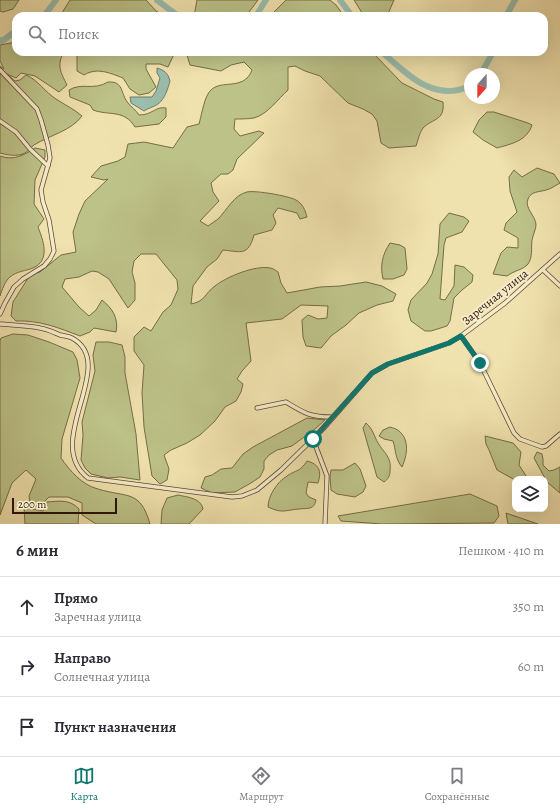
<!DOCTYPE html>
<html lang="ru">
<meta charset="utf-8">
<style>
body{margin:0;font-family:Alegreya,serif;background:#f2f2f3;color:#2b2b33}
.controls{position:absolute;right:12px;bottom:12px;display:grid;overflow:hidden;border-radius:8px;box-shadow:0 4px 16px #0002}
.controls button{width:36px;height:36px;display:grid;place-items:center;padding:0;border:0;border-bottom:1px solid #e1e1e2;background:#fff;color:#2b2b33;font:20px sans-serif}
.compass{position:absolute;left:464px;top:68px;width:36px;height:36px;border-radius:50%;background:#fff;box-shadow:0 4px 16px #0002;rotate:201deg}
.scale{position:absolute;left:12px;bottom:10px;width:105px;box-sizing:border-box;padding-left:4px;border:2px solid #311609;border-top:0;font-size:11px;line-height:14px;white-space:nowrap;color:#311609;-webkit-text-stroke:3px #f5ecca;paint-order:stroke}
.stop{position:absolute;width:12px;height:12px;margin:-9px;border:3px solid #0f766e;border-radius:50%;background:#fff}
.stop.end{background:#0f766e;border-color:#fff;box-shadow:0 1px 4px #0008}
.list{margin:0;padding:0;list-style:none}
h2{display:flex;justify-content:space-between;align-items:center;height:52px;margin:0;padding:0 16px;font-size:17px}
h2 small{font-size:13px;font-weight:400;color:#7c7c81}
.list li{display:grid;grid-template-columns:26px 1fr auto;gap:12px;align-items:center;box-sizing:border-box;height:60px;padding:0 16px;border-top:1px solid #e1e1e2}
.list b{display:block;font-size:15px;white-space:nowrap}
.list p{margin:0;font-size:13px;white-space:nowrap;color:#7c7c81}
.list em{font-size:13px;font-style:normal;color:#7c7c81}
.icon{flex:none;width:22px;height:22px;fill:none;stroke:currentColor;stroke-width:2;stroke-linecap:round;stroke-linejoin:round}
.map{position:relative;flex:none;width:560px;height:524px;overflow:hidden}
.search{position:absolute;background:#fff;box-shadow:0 4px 16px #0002;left:12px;right:12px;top:12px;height:44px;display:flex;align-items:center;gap:10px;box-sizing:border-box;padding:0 14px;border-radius:12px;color:#7c7c81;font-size:15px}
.sheet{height:232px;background:#fff}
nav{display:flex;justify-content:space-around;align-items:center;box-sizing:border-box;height:56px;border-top:1px solid #e1e1e2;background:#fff;font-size:11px;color:#7c7c81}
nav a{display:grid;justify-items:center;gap:2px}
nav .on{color:#0f766e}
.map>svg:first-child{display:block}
.green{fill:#bcc288;stroke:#766c48}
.water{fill:#9abdad;stroke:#707a6b}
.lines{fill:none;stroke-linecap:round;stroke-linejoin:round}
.river{stroke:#9abdad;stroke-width:6}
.street-casing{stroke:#614932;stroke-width:5}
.street{stroke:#f5ecca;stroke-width:3.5}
.route{stroke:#0f766e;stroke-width:5}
.labels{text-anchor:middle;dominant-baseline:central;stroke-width:4;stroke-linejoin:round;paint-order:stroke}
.street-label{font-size:12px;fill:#311609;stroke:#f5ecca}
</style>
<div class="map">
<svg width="560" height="524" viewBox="0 0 560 524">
<rect width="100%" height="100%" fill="#f0e2ae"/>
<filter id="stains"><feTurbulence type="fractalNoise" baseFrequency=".005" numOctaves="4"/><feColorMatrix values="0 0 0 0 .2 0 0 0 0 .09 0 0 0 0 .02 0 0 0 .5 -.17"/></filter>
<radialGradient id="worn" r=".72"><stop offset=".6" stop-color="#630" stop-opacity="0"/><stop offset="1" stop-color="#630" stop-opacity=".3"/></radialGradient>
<g class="green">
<path d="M0,0H19L13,9L3,12L0,11Z"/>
<path d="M70,0H146L156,11L165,16H60Z"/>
<path d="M197,0H258L246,16H194Z"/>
<path d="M286,0H330L336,5L344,16H270Z"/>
<path d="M354,0H394L387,16H364Z"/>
<path d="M16,42V52H64C56,65 61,73 67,85L59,92L35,76L21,73L16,78L7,74L15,81L20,80L26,75C38,80 45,92 56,99C65,105 74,109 82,116C71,131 50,135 34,145C31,147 28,151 25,153C17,157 8,155 0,153V66L4,69L0,61V45Z"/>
<path d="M77,52H175L168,67L160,64H146V69L156,87L149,93L139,95L130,89L123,78C110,73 97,67 84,75L77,71Z"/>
<path d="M186,52H372L402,83L434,99L443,102C445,121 433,118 423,128C419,133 418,141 416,146L389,148L381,143L377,121L372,114L363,109L348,103L320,76L305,71L295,66L288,67V90C278,99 268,114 254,118C248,119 241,119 235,119L234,129L240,136L259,131L264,133L237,159L233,170L228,174H221L211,183L213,192L219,201L200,221L208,226C211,224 215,221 218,219C227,210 234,195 247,192C255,190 289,196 296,200C303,204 305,210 307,217L300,219L297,213L278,208L273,215L276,223L272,230L254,235C248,256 242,252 223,250L217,259L207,267L193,286L191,304C206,301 204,294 215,286C226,277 255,265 270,268C273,268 276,271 278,272L281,283L287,293L320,287L340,286L366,282L382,286L396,294L393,301L377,305L359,313L346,325L331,336L321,348L306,346L303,337L302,320L308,315L318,319L327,318L328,306L301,305L282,319L246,323L251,361L242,371L237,379L243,384L241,392L236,401L225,407L215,421L200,435L187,443L171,450L164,455L169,469L167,480L160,484L152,476L144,427L142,393L144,365L134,351V337L144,327L151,331L163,312L171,305L178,289L177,280L156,254H141L134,261L132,272L135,283V300L128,308L109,279L98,272L92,271L79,277L65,279L62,287L79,307L89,316L96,310L102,300C112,308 119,318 116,332L94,328L90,332L80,336C59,328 40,320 16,321L11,316L13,302L30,275L40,272L61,255L76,252L73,232L79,214L85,201L108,179L104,180L91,177L101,166L118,161L125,157L128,144L144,142L173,148L187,127L199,124C201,117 204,100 208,94C216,79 236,89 247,78C249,76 251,73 252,70L244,62L231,65L221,71L190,65Z"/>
<path d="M108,82C124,81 120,93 128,103C131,107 136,110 139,115C153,115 155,106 166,108V117L159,124L135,127C124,109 109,116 93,110L90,105L70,97L69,90C82,82 93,91 108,82Z"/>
<path d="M487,112H494L528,123L532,125C527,141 511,144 497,148L483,140L473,132L479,120Z"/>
<path d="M35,148L45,150V157L35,180L34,204L44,219L38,227C43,240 51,260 33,268C26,271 17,271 10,277C5,281 2,290 0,296V156C14,161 24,155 35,148Z"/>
<path d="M537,168L554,174L560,183C556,185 551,189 546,190C540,192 531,191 528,199C524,208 536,216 536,225C536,229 533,235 532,240C531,248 533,257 528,264C523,270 515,270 507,276L493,274L501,253L507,247L518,248V238L504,230L506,223L517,212L510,191L509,177L514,170L522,177Z"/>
<path d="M449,213L464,217L469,221L462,232L446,238L444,245L440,299L445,300L454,286L455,265L464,267L473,275L472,282L462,290L454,298L450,321L447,326L431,331H425L411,321L408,310L411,300L427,283L432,274L438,254L440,224Z"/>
<path d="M390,243L400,245L405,248L407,269L404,275L393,279H383C380,266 382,255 390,243Z"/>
<path d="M13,334L28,335L49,342L73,352L77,360L80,378L62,439L61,458C70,471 82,485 98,489C127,498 140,489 150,524H96L82,515V503L68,497H49L41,505L31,508L29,496L36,479L26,470L12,483L0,515V341L1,338Z"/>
<path d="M96,342H109L122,345L125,357V373L136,434L140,480L120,477L108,478L91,474L85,468L81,460L83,435L82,422L95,371L93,355Z"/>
<path d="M307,418L325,420L315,429L292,446L277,450L269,455L264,461V469L260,477L251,483L235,492L212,493L201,488L205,477L212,475L221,469L232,468L243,454L253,447Z"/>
<path d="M366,423C373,429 374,436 378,443C384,453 392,457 390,471C390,476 388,479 384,482L377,477L363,428Z"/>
<path d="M390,427C393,428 397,429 399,431C410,440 407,456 402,467C395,459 396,450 393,441L384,439L379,436L383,430Z"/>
<path d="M485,436L513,443L521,452L519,465L528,479H515V480L497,470L489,450L486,444Z"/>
<path d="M537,452L542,454L543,459V465L549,471L554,470L560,467V493L547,482L534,458Z"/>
<path d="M307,461C319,464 322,471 318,483L308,482L306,493L309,497L316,500C314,510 308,508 299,509C285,510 283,514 268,507C268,496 277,482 287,476C297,469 299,473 307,461Z"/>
<path d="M355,463L360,469L366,486L363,492L355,497L337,494L331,490L330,477L331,470H343Z"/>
<path d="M470,494L497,506L499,516L494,523L382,524L341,521L338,516Z"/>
<path d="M178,495C187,497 201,498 203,509L189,524H161L162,510L167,498Z"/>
<path d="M47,502C59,501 70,499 79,509L78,524H25L24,507L43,511Z"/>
<path d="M506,513L538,524H508Z"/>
</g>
<path class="water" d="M157,68C164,70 168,73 170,81C168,88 165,99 158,104C154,107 148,108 144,111L131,103L130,97H152L156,91L160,78L157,73Z"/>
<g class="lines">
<g class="river">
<path d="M157,0L178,16"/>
<path d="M340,0L352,16"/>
<path d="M44,16L56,0"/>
<path d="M256,16L266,0"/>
<path d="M506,16L515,0"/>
<path d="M0,40L2,41L16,31"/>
<path d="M382,52C407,74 434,103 470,86"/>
<path d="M481,74L493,52"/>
</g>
<defs>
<g id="street">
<path d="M0,70L37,109L41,120L48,145L50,158L41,190L43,202L49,220L54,251L50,259L44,266L23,279L14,287L5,303L0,314"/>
<path d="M0,121L16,132L30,149L48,166"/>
<path d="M543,270L560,286"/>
<path d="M0,324C13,325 27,325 40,328C47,329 53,332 60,335C64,336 68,336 72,338C120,364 41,442 88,478L232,497L242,496L257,490L281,470L323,429L372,373L388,364L449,343L461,336L505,303L560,254"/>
<path d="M461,336L480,363L514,433L520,439L542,447L546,446L560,434"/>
<path d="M257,408L286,402C304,413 310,417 332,417"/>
<path d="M313,439L327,476L325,524"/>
</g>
</defs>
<use href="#street" class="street-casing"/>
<use href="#street" class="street"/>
</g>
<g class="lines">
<path class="route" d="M313,439L372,373L388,364L449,343L461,336L480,363"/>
</g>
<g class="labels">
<g class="street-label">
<text transform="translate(495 297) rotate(-39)">Заречная улица</text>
</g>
</g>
<rect width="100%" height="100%" filter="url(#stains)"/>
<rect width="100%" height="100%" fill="url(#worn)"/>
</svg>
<div class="controls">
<button><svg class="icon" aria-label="layers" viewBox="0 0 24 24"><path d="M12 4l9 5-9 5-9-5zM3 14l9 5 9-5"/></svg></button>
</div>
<svg class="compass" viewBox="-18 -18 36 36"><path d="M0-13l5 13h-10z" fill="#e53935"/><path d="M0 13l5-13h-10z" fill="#7c7c81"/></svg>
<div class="scale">200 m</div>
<div class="stop" style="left:313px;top:439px"></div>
<div class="stop end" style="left:480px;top:363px"></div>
<div class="search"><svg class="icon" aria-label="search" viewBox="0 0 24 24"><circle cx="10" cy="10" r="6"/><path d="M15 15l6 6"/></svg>Поиск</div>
</div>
<section class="sheet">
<h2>6 мин<small>Пешком · 410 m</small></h2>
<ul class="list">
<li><svg class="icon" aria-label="ahead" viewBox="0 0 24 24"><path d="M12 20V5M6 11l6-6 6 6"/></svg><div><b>Прямо</b><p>Заречная улица</p></div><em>350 m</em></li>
<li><svg class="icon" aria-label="right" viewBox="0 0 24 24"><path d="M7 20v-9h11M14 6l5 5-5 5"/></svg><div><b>Направо</b><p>Солнечная улица</p></div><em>60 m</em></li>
<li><svg class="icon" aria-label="arrive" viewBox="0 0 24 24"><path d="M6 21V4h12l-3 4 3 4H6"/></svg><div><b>Пункт назначения</b></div></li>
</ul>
</section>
<nav>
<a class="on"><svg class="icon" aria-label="map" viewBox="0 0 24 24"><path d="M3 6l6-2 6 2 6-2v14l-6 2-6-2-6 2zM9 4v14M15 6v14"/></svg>Карта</a>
<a><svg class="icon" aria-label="directions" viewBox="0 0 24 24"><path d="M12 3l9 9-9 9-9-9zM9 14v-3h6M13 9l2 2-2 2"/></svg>Маршрут</a>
<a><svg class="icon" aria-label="saved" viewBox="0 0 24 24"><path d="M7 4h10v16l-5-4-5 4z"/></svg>Сохранённые</a>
</nav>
